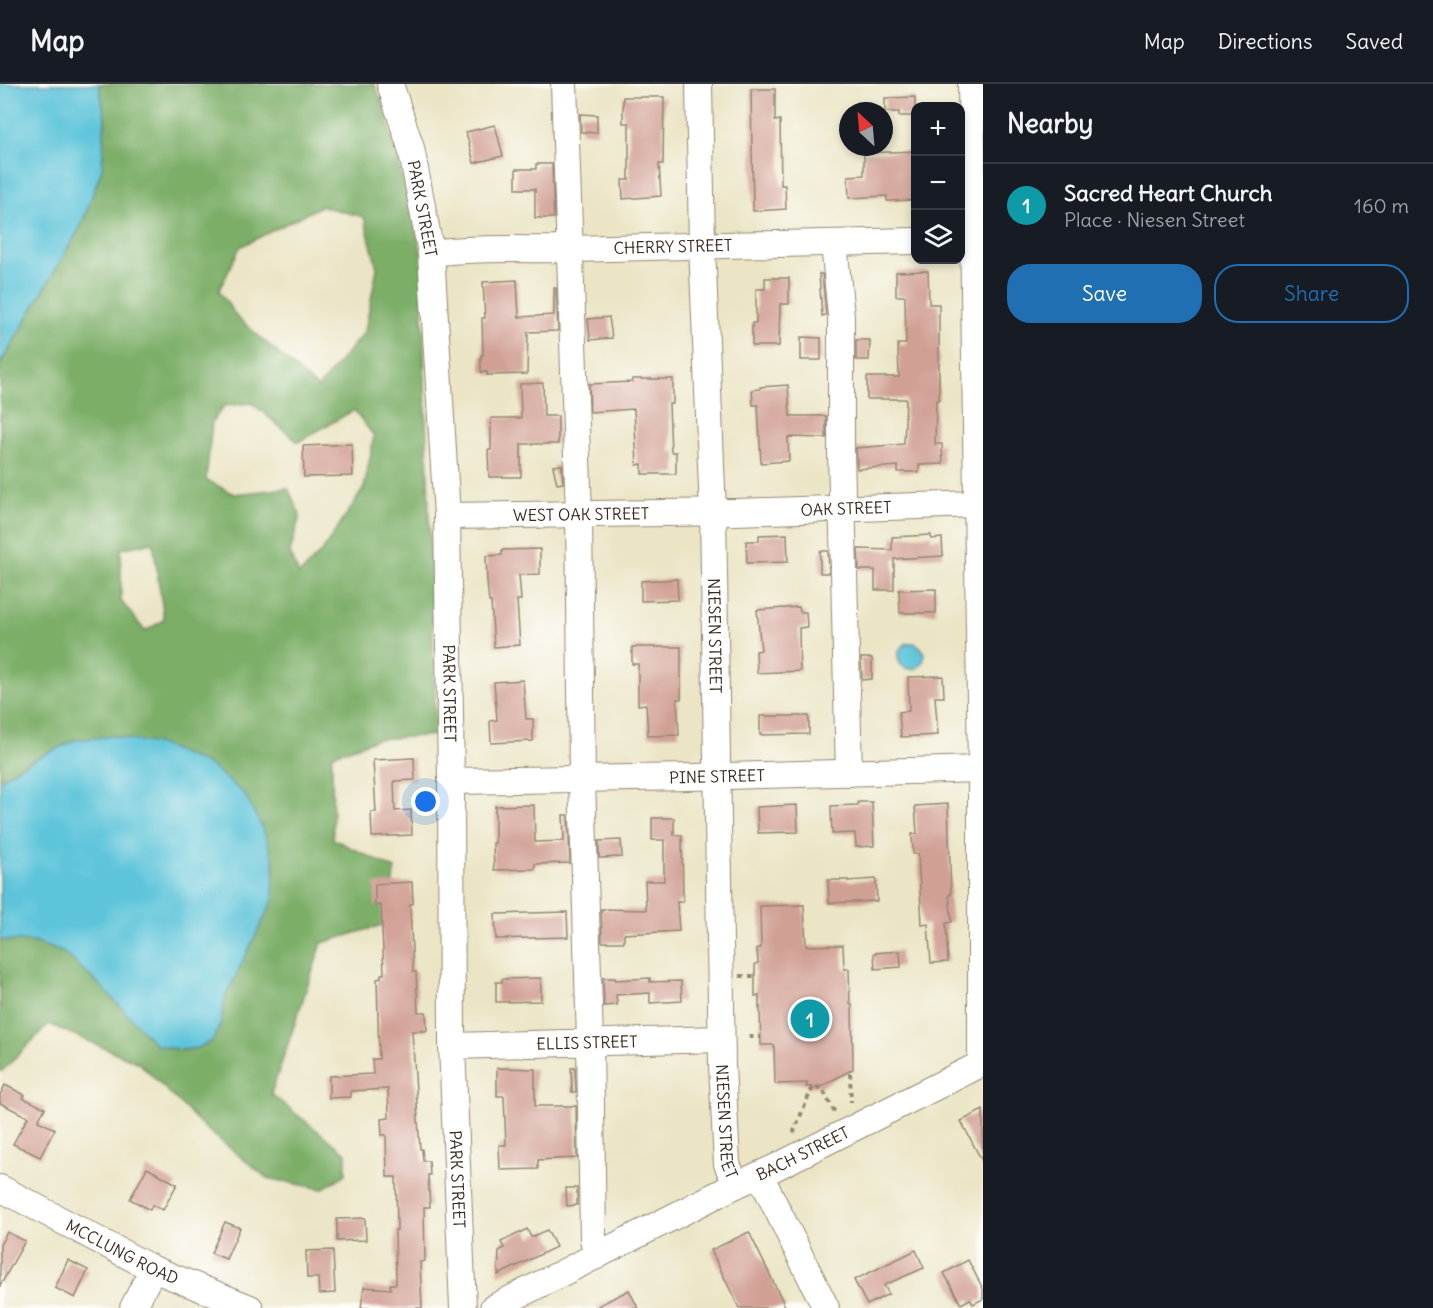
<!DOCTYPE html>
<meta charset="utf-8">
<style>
body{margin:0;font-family:Delius,sans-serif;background:#242831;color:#f1f3f6}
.controls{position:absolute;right:18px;top:18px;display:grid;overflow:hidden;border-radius:12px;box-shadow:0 3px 9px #0003}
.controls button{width:54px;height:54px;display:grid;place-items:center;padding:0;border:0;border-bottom:2px solid #363941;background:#171b24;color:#f1f3f6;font:30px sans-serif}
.compass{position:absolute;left:839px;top:18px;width:54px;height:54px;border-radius:50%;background:#171b24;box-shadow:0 3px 9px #0003;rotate:334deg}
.you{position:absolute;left:426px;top:718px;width:21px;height:21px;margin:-15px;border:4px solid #fff;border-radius:50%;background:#1a73e8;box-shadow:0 0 0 9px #1a73e833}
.badge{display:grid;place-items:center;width:39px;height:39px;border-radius:50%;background:#1f6fb2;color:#fff;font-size:20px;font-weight:700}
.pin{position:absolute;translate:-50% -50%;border:3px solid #fff;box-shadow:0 2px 6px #0006}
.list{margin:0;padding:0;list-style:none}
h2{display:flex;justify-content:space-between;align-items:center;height:78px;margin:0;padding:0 24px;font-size:26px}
h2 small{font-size:20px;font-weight:400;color:#9ea1a6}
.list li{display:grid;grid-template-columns:39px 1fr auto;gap:18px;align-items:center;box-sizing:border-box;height:84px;padding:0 24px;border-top:2px solid #363941}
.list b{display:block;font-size:22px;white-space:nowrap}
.list p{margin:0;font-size:20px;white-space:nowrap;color:#9ea1a6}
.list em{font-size:20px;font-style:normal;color:#9ea1a6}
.actions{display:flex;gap:12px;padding:18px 24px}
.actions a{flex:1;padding:14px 0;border:2px solid #1f6fb2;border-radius:24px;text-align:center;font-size:21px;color:#1f6fb2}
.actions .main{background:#1f6fb2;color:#fff}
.icon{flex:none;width:33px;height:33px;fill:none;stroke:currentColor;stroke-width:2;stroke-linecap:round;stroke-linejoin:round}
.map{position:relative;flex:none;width:983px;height:1224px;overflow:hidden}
header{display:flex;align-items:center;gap:36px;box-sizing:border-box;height:84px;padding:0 30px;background:#171b24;border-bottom:2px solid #363941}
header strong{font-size:28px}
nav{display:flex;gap:33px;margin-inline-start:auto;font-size:21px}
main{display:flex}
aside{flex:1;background:#171b24}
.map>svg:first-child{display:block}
.forest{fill:#7cae68;stroke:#5c6c43;stroke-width:1.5;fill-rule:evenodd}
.water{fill:#5dc4da;stroke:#4c777c;stroke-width:1.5}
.building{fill:#d1a095}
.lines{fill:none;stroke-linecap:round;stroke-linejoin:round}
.minor-casing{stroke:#938872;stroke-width:28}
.path{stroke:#938872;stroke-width:4;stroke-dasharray:4.5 4.5;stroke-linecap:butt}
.minor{stroke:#fff;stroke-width:26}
.labels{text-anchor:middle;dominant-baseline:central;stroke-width:4.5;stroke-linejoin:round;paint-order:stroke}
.street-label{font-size:16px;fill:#3b2a1e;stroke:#fdfcf7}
</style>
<header>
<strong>Map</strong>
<nav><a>Map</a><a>Directions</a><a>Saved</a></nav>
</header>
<main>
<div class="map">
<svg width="983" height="1224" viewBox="0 0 983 1224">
<rect width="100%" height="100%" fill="#fdfcf7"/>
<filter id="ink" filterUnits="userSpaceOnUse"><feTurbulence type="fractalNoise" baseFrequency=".0167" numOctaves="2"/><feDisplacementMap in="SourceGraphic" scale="12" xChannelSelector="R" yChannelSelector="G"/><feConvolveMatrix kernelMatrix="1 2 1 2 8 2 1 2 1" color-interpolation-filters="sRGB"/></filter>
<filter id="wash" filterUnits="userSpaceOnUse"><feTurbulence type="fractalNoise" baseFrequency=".008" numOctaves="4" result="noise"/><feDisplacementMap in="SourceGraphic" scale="24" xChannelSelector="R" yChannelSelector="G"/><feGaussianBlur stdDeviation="1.35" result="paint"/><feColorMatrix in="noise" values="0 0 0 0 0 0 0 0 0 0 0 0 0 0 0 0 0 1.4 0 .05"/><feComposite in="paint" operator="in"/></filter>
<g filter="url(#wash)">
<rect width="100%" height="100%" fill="#ebe5c6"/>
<path class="forest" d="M99,0H374L384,22L421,167L436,651L377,655L332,671L333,755L395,785L386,840L322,859L271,1010L346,1069V1090L322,1105L267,1094L205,1044L139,979L49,940L2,987H0V856L34,858L64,869L101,902L181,966L198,964L212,957L220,942L225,914L242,878L75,656L19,683L0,696V281L81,142L102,85L105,34ZM321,122L364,133L377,184L365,247L318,304L236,232L219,207L240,163ZM252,319L298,358L354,326L374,352L364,404L323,466L299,491L290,469L300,431L288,404L234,410L206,396L212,338L224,322ZM153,458L164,536L145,547L121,517V465Z"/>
<g class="water">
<path d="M0,0H99L105,34L102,85L81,142L0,281Z"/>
<circle cx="911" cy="572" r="13"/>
<path d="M112,652L162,661L211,682L244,710L263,745L274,778L273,816L225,914L220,942L212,957L198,964L181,966L156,961L101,902L64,869L34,858L0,856V696L19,683L75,656Z"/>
</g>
<g id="blocks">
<g class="building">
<path d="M751,5H775V37L780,36L781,101H785L786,125L753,127Z"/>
<path d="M623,13H664L663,80H659L661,112L623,115L622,96H629V39H623Z"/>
<path d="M915,13V32H899V28H885V14Z"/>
<path d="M580,30L597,31V49L581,48Z"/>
<path d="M495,41L503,72L474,79L466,48Z"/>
<path d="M915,67V116L887,117V112L849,114L848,92L864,91V69Z"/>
<path d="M536,80H552L554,134H535V105H516V85H536Z"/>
<path d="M928,187L929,220H939V316H936L935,360H942L943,380L919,381V388H898V382L857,385L856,364L904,360L906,315H867V293H899L898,260H906L905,212H896V188Z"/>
<path d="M819,190H822L826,231L822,232Z"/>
<path d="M765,194H789V220H780L779,262H752V239H756V205H765Z"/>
<path d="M517,196L519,233L554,231V204H556L558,247L528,248L527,290L487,291V288H481V271H483L482,234H485L483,198Z"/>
<path d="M609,233L612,254L590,256L588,235Z"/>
<path d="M801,253L821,254V276H801Z"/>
<path d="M856,256H870L869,276H856Z"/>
<path d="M632,295H673V320H669L671,368H676V390H642V380L637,381L634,325L590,328L589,300L632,298Z"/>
<path d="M543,299L544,332H558V360H521V393H489L488,366H491V334H521L520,300Z"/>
<path d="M788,301L790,332H826V354L788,353L789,377L761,379L758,321H753L752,306L760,305V303Z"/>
<path d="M352,360L353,392L304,393L303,362Z"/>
<path d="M562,381L563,399L557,400L553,382Z"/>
<path d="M787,450L788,478L747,479L746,457H759V451Z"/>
<path d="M931,451V455L942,454L943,472L894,475V506H875V486H859L858,465L892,466V453Z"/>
<path d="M540,465V490L519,491L521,516H517L520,561L494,563L491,518H489L487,498L486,472L502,471V466Z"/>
<path d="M820,467H828L829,489H820Z"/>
<path d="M677,495L678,516L641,517V497Z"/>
<path d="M936,505V529H900L899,506Z"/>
<path d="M799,523L800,528H806L807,543L799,544L800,587L757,589L756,567L761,566L757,526Z"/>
<path d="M632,563H681V615H677L679,651L648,652L646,620L638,621V580H632Z"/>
<path d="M861,574H872V595L862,596Z"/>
<path d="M943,592L944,613H935L938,651L901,653L899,628L909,627L908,593Z"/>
<path d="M523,596L526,635H533V657L491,659L490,637L497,636L494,598Z"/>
<path d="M760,632H809V650L760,651Z"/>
<path d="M414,674L415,696L394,697L395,727L411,726L412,751L372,753L371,728H376L373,676Z"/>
<path d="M858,718H872L874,762L856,763L855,749L832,750L831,722L858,721Z"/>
<path d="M948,720L951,811H949L952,838L946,839L948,878L931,879L928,840L922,841L918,770H913L912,750H917L915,722Z"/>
<path d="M534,721L535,758L564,757L563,731H568L570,779L535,780V785L494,786L493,759H495V722Z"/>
<path d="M797,721L798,748L758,749L757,723Z"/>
<path d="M652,734H674V751H682L683,818H677L679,847L624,850V858H602L601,825L646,826L645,797H664V756H652Z"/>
<path d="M621,756L622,773L599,774V757Z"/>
<path d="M876,795L877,817L829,819L828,796H848V797Z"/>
<path d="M412,798L413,820H410L413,888H416L418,928H426L427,947H412L420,1065H422L423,1077H429L430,1091H428L430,1123H424L425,1177L420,1178L422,1224H361L364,1203L391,1205L390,1200H396L395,1146H397L396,1093H387L386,1051H382L381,1035L389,1034L388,1005L351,1007V1013L329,1014V992L373,990L372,975H379L377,895L381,894V890H384L381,821L375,822V800Z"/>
<path d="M804,821L806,862L843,861L844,885H849L850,920H852L853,985L822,1002L806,1003L808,999L775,1000L774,961H761L760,923L759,924V911L755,912V880L758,879L757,864H761L760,822Z"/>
<path d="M567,828L568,853L496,855L495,830Z"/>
<path d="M900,867L901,883L875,885L874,869Z"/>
<path d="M541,894V917L496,918V898H502V895Z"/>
<path d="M603,894H615V896L650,894V898L681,897L682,917L650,919V909L616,911L617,921L604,922Z"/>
<path d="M497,984L535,985V1022H576L577,1074L538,1076V1085L500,1086L499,1061H506L504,1012H497Z"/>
<path d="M571,984H575L576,1008H572Z"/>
<path d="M5,1001L25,1011L23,1014L45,1024L38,1037L55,1045L40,1073L13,1060L28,1033L0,1019V1011Z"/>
<path d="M983,1026V1079L961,1037Z"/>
<path d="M147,1084L177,1100L163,1126L152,1121L150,1126L130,1115Z"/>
<path d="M566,1104H577V1121L567,1122Z"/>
<path d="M365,1134L366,1156L337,1157V1135Z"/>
<path d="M225,1138L240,1144L226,1175L211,1169Z"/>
<path d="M527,1145L531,1153L547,1146L556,1163L498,1191L499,1167L504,1164L501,1158Z"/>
<path d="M7,1148L25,1157L0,1202V1161Z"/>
<path d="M749,1148L786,1224H739L711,1166Z"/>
<path d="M333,1166L335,1209L319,1210L318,1194H307L306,1167Z"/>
<path d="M916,1166L924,1184L884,1201L889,1210L867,1221L854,1196Z"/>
<path d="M68,1176L88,1186L75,1214L55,1204Z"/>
<path d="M968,1176L983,1205V1215L973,1220L970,1215L961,1220L944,1189Z"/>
<path d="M629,1206L638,1224H594Z"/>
</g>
</g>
</g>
<g filter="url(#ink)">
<use href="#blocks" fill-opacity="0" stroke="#938872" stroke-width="1.5"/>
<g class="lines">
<defs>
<g id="minor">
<path id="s1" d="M390,0L411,64L431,169L447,432L451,697L452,962L463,1224"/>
<path d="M564,0L579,430L582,695L590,958L593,1155L597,1172"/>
<path id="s2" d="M699,0L702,161L713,428L722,981L727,1080L736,1101"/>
<path d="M971,0L981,685V980"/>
<path d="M834,159L841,232V368L849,689"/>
<path id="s3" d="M431,169C478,163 525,166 572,165C687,162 801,159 916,157"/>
<path id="s4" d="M447,432L737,428L977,420"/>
<path id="s5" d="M451,697L692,693L983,685"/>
<path id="s6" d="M452,962L721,955"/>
<path d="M760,1091L826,1224"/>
<path id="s7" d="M0,1104L153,1185L250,1224"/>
<path d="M133,1224L153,1185"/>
<path id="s8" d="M493,1224L736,1101L774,1084L983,979"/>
</g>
</defs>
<use href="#minor" class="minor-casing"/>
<g class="path">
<path d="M740,892H755"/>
<path d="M749,953H761"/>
<path d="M850,989L851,1018"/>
<path d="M795,1049L794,1047L810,1009L814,1002L824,1008L836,1031"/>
</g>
<use href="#minor" class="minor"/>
</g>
</g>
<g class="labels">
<g class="street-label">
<text stroke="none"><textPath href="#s1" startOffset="129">PARK STREET</textPath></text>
<text stroke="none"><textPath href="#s3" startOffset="242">CHERRY STREET</textPath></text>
<text stroke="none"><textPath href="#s4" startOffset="399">OAK STREET</textPath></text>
<text stroke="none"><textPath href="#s4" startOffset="134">WEST OAK STREET</textPath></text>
<text stroke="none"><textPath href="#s2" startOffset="552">NIESEN STREET</textPath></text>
<text stroke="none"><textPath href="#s1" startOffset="615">PARK STREET</textPath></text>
<text stroke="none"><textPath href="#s5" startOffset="266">PINE STREET</textPath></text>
<text stroke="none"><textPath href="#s6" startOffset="135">ELLIS STREET</textPath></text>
<text stroke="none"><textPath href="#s2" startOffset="1038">NIESEN STREET</textPath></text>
<text stroke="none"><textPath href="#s8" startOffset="346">BACH STREET</textPath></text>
<text stroke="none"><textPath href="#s1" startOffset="1101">PARK STREET</textPath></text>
<text stroke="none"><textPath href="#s7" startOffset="138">MCCLUNG ROAD</textPath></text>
</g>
</g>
</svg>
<div class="controls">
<button>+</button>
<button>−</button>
<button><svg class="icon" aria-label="layers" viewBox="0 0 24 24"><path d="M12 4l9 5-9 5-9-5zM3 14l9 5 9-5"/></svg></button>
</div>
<svg class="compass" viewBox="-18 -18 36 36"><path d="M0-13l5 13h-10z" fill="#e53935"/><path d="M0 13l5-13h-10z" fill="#9ea1a6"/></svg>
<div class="you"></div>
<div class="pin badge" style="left:810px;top:935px;background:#0f9aa8">1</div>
</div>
<aside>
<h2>Nearby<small></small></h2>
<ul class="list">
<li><span class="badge" style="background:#0f9aa8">1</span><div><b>Sacred Heart Church</b><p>Place · Niesen Street</p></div><em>160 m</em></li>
</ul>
<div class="actions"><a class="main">Save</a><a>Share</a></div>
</aside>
</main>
